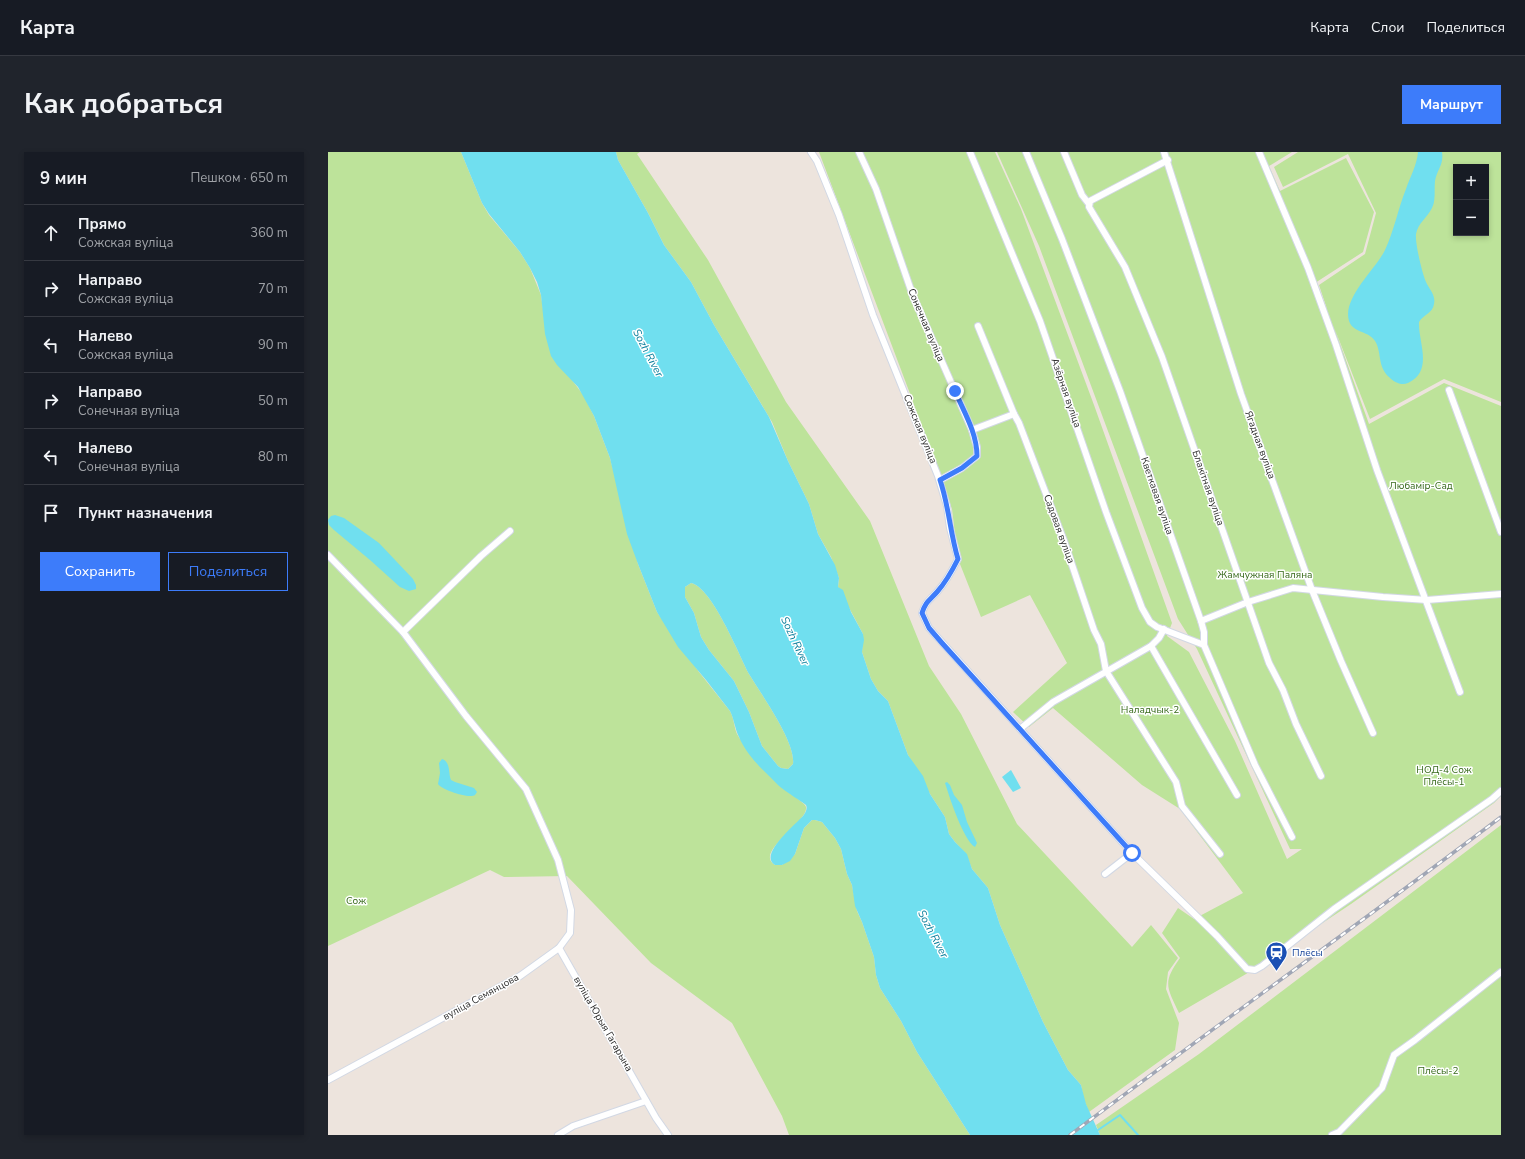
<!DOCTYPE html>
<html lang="ru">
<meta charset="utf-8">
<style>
body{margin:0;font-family:"Nunito Sans",sans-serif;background:#20242c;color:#f1f3f6}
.controls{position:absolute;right:12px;top:12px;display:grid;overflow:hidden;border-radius:0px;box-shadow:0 2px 6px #0003}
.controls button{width:36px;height:36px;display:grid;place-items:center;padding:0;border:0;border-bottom:1px solid #363941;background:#171b24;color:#f1f3f6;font:20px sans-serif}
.stop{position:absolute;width:12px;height:12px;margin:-9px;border:3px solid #3d7cfa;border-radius:50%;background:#fff}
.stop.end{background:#3d7cfa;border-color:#fff;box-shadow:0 1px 4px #0008}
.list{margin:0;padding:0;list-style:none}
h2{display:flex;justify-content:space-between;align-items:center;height:52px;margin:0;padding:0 16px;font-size:17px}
h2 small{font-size:13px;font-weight:400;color:#9ea1a6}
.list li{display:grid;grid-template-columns:26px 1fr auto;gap:12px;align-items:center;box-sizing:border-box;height:56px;padding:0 16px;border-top:1px solid #363941}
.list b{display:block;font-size:15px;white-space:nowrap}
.list p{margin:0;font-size:13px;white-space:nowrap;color:#9ea1a6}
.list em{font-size:13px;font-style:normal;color:#9ea1a6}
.actions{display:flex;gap:8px;padding:12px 16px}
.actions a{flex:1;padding:9px 0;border:1px solid #3d7cfa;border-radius:0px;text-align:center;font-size:14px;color:#3d7cfa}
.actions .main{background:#3d7cfa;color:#fff}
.icon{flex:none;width:22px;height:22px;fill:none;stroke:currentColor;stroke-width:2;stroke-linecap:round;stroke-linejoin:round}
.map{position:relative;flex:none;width:1173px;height:983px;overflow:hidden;border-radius:0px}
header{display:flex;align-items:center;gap:24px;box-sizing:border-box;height:56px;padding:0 20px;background:#171b24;border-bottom:1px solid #363941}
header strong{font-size:19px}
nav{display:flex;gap:22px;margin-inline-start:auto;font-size:14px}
.intro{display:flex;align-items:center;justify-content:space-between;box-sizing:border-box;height:96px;padding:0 24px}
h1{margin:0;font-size:28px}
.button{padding:10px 18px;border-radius:0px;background:#3d7cfa;color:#fff;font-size:14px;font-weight:700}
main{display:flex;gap:24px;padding:0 24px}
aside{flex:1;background:#171b24;border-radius:0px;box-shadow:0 2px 6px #0003}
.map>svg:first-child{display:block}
.green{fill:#bde39a;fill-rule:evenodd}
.water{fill:#70dfef;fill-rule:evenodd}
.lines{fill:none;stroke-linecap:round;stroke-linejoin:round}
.stream{stroke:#70dfef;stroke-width:2}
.minor-casing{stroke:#d2d8e4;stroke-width:8}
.minor{stroke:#fff;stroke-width:6}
.rail-casing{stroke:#a0a6b5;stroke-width:3.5}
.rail{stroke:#fff;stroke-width:2;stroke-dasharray:6;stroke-linecap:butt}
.route{stroke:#3d7cfa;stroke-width:5}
.labels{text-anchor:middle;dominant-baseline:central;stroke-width:3;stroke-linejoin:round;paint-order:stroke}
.street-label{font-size:10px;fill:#2b2b2b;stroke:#fff}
.park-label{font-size:10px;fill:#36691a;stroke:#fff}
.transit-label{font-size:10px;fill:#164399;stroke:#fff;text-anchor:start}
.water-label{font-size:11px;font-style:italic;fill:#0d809d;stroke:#fff}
</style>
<header>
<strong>Карта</strong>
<nav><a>Карта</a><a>Слои</a><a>Поделиться</a></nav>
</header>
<div class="intro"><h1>Как добраться</h1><a class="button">Маршрут</a></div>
<main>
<aside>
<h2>9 мин<small>Пешком · 650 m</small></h2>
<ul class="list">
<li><svg class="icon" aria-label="ahead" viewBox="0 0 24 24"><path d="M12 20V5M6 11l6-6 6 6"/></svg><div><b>Прямо</b><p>Сожская вуліца</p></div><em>360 m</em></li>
<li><svg class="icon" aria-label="right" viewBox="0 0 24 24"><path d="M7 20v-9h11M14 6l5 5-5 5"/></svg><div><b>Направо</b><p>Сожская вуліца</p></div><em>70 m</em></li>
<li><svg class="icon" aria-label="left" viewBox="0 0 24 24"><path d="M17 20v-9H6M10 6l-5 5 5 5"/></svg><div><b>Налево</b><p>Сожская вуліца</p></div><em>90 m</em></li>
<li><svg class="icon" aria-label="right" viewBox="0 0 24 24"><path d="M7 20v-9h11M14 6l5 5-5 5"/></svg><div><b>Направо</b><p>Сонечная вуліца</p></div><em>50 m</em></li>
<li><svg class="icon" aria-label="left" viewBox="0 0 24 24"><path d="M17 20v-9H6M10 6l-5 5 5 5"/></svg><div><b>Налево</b><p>Сонечная вуліца</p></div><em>80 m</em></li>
<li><svg class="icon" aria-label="arrive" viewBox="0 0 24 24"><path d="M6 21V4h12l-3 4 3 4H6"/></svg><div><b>Пункт назначения</b></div></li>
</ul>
<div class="actions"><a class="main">Сохранить</a><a>Поделиться</a></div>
</aside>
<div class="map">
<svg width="1173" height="983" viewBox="0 0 1173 983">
<rect width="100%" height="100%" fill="#ede4dd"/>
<g class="green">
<path d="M0,0H133L154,51L161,63L192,100L202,116L213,143L215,157L244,228L256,244L266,264L282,306L310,412L329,460L371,520L402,559C406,566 406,575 409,582C412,588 417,593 420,597C430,609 439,622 450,632C455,637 478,651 478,655C481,670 425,700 447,713H454L467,702L476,676L484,668H487L494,670L507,686L513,697L519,722L524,733L529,759L534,770L546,805L548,823L552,836L573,869L589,900L642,983H461L454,964L404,871L323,811L239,724L176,725L162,718L0,794Z"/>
<path d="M288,0H312L309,2L380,108L458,250L542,369L601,514L633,562L689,672L804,795L823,773L850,806L840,820L838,837L851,871L847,898L761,960L756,948L753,933L740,918L715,870L672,773L660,736L644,717L638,702L627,690L621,682L617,665L602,642L580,603L560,549L550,539L543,527L534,500L535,482L510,435L511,426L503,405L490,382L481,352L460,309L444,270L386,173L363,130L336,93L320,61L290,8Z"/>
<path d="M491,0H667L693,57L766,253L844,471L839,484L861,500L907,589L959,707L974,697H962L869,497L850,467L711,94L669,0H964L941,14L952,39L1018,6L1046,60L1035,100L987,131L999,157L991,133L1037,102L1048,61L1020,2L955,35L946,15L970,0H1173V250L1116,227L1042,267L1006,175L1041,272L1116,231L1173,254V644L1166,651L1023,752L918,822L851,861C839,835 834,831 852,806L834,781L850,756L866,767L915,741L852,657L814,633L725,556L701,575L685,560L739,511L702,443L653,465L630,407L624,357L612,328L581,239ZM1128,15H1158V81H1128Z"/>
<path d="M363,431C384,435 411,503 421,522C433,542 468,590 465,612L460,617L453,616L450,614L434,594L421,560L406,529L381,498L373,485L366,461L357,445V435Z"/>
<path d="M1173,673V983H772L768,973L871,902Z"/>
</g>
<g class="water">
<path d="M133,0H288L290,8L320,61L336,93L363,130L386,173L441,265L460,309L481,352L490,382L507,413L511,426L510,435L515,438L523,460L535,482L536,488L534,500L543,527L550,539L560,549L580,603L595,624L602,642L617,665L621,682L627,690L639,702L644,717L660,736L672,773L715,870L740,918L753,933L758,952L772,983H642L589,900L573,869L552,836L548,823L546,805L534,770L527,754L524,733L519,722L513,697L507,686L494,670L487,668H484L476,676L467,702L462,709L454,713H447C430,703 467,673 475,664C477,661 480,657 478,653C476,651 455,638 450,633C436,619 419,604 411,585C407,577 406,567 402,559L378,528L350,495L329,460L310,412L299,382L282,306L266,264L250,235L229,213L223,204L217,182L213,143L209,130L202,116L192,100L161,62L154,51ZM363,431C384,435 411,503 421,522C433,542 468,590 465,612L460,617L453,616L450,614L434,594L421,560L406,529L381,498L373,485L366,461L357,445V435Z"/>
<path d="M1090,0H1114C1116,13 1109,17 1107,29C1106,38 1108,48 1104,56C1099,66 1090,71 1088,82C1087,91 1094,121 1098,130C1101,137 1108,143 1106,152C1105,161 1095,163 1091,170C1090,190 1106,219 1080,231C1073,234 1066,230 1061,225C1049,214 1054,200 1047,189C1041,179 1025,181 1021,169C1014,146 1048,117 1057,98C1066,79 1070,57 1078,37C1082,25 1089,13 1090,0Z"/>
<path d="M7,363L16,366L51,391L85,427L88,433V437L81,439L72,435L42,408L6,378L1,373L0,368L3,364Z"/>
<path d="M114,607C123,610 120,621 123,628L127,630L146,636L149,640L147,643C141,647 114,638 110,632L112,621L111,611Z"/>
<path d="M683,618L693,636L685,640L674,625Z"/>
<path d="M619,630L622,633L626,643L634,653L639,670L649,691L647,695C636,689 622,647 618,634L617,631Z"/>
</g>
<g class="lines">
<path class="stream" d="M770,978L792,963L810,983"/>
<defs>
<g id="minor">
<path d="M483,0L489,9L511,63L545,163L610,324L619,354L622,376L630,407C624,419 618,430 609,440C601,449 598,449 594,461L601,476L804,701L889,784L919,817L927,818L934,814L1006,757L1164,647L1173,639"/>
<path d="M531,0L548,37L585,144L644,278L649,295V304L634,316L612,328"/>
<path d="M642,0L712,169L778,360L814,456L822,470L829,475L876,493"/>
<path d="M698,0L734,87L792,239L873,469L876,480V493L927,613L964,685"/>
<path d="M736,0L754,43L761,52"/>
<path d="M836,0L913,242L984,438L1013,509L1045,581"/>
<path d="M931,0L980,116L1008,193L1049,318L1132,540"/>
<path d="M840,8L762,49L761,55L797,115L834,205L941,511L955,538L968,572L993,624"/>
<path d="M650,174L686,262"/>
<path d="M1121,238L1173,380"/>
<path d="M644,278L686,262L691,271L736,389L766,478L773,492L778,519L848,630L854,654L892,702"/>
<path d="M0,403L75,480L138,564L198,637L230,708L243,758L242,781L231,796L192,824L0,928"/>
<path d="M873,469L920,450L965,436L1055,445L1099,448L1173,442"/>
<path d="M75,480L153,404L182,379"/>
<path d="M823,494L909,643"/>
<path d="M692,577L725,550L823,494L831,486L836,477"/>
<path d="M777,722L804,701"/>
<path d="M231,796L328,966L340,983"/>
<path d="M230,983L245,974L318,949"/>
<path d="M1004,983L1011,980L1054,936L1066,903L1087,888L1173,820"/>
</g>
</defs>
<use href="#minor" class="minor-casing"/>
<use href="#minor" class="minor"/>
<defs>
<path id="rail" d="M742,983C885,876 1031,772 1173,665"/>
</defs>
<use href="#rail" class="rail-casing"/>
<use href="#rail" class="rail"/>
</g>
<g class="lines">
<path class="route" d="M627,239C636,260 649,281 649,304L634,316L612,328C621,354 622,381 630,407C624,419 618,430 609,440C601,449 598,449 594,461L601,476L614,491L804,701"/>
</g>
<defs>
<symbol id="station-pin" viewBox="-11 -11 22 30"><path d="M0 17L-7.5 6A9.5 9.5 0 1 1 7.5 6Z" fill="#1a4fb4" stroke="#fff"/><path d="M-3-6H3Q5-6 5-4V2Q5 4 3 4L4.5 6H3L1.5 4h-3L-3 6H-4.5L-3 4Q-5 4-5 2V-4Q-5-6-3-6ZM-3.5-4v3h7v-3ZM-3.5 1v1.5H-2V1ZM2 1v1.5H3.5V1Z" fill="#fff"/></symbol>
</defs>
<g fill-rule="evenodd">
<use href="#station-pin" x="936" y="788" width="25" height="34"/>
</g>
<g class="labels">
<g class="street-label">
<text transform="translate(598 173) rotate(67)">Сонечная вуліца</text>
<text transform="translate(738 241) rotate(71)">Азёрная вуліца</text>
<text transform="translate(592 277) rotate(68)">Сожская вуліца</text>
<text transform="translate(932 293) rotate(70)">Ягадная вуліца</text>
<text transform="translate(880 336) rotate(71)">Блакітная вуліца</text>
<text transform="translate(829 344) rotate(71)">Кветкавая вуліца</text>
<text transform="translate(731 377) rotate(70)">Садовая вуліца</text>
<text transform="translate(153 845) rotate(-29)">вуліца Семянцова</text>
<text transform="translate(275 872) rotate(60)">вуліца Юрыя Гагарына</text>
</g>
<g class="park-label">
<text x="1093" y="334">Любамір-Сад</text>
<text x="937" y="423">Жамчужная Паляна</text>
<text x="822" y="558">Наладчык-2</text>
<text x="1116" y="618">НОД-4 Сож<tspan x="1116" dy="12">Плёсы-1</tspan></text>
<text x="28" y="749">Сож</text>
<text x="1110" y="919">Плёсы-2</text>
</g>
<g class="transit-label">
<text x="964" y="801">Плёсы</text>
</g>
<g class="water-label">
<text transform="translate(320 201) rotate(62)">Sozh River</text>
<text transform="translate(467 489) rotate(65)">Sozh River</text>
<text transform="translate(605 782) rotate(62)">Sozh River</text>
</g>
</g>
</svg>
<div class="controls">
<button>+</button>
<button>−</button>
</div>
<div class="stop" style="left:804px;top:701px"></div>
<div class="stop end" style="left:627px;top:239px"></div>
</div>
</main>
